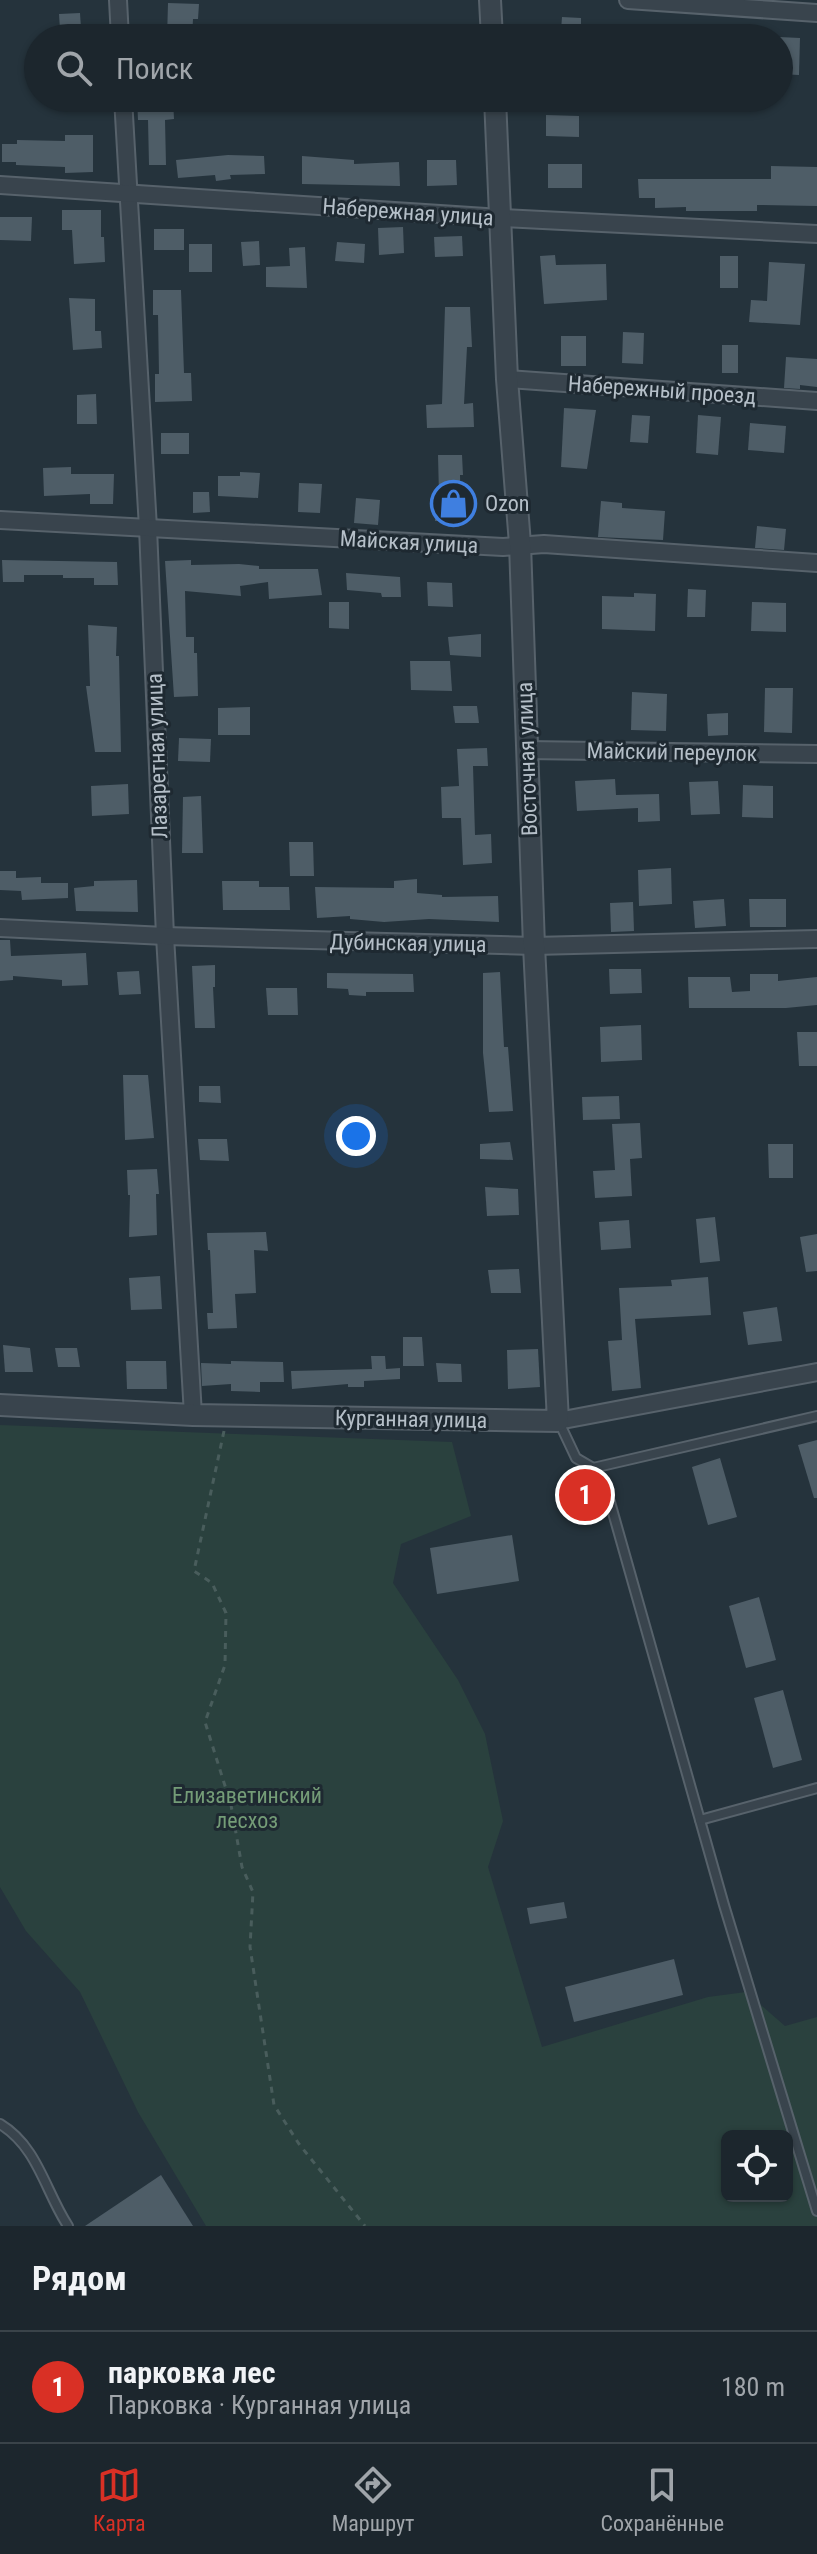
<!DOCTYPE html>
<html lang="ru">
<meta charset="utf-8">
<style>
body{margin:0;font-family:"Roboto Condensed",sans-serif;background:#293239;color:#f1f3f6}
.controls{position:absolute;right:24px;bottom:24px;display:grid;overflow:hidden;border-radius:12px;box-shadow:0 2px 6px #0004}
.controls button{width:72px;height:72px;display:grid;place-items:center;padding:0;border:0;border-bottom:2px solid #3a4349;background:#1c262d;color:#f1f3f6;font:40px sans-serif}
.you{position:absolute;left:356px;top:1136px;width:28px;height:28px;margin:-20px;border:6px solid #fff;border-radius:50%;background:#1a73e8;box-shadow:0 0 0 12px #1a73e833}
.badge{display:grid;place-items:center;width:52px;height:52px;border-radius:50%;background:#d93025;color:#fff;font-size:26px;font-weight:700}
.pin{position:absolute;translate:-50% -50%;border:4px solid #fff;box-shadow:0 2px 8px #0006}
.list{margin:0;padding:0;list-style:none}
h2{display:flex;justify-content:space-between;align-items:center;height:104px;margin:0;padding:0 32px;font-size:34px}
h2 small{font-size:26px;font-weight:400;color:#a0a5aa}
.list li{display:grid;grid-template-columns:52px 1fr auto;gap:24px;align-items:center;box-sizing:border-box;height:112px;padding:0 32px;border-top:2px solid #3a4349}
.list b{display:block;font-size:30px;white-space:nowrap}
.list p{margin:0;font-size:26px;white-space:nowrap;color:#a0a5aa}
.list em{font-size:26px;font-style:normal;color:#a0a5aa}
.icon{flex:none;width:44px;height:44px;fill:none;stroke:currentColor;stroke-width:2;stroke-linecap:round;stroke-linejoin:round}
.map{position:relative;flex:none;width:817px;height:2226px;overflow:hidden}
.search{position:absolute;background:#1c262d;box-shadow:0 2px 6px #0004;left:24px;right:24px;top:24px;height:88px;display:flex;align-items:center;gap:20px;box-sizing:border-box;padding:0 28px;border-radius:44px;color:#a0a5aa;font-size:30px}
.sheet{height:216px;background:#1c262d}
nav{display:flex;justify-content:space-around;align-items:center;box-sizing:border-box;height:112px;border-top:2px solid #3a4349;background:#1c262d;font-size:22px;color:#a0a5aa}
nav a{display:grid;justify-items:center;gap:4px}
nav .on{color:#d93025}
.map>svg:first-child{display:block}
.green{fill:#2a413e;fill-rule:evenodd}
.building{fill:#4e5d67}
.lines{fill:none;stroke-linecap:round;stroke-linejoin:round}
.service-casing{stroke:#57626b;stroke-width:12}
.minor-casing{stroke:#57626b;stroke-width:20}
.tertiary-casing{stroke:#57626b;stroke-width:24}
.path{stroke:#495d5c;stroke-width:3;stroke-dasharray:6 6;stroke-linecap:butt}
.service{stroke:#39444d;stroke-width:8}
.minor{stroke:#39444d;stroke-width:16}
.tertiary{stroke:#39444d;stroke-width:20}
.labels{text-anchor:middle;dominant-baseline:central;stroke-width:6;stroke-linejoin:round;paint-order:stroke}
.street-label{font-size:22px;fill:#b5bfc8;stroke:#1e2931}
.poi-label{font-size:22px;fill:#b5bfc8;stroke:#1e2931;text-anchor:start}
.park-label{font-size:22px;fill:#749c77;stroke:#1e2931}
</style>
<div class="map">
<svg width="817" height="2226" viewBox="0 0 817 2226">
<rect width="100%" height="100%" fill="#25333c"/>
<path class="green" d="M0,1425L452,1442L471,1516L401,1544L393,1583L458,1680L485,1734L503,1821L488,1867L542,2047L708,1997L746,1992L785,2026L817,2017V2226H206L138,2112L80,1992L26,1931L0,1887ZM727,2136H787V2196H727Z"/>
<g class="building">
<path d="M168,3L199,4L198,19H193L192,38H167Z"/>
<path d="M80,13L81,28L60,30L59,14Z"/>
<path d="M562,17L581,18V31L561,30Z"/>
<path d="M779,37L800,38L799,75L779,74Z"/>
<path d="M137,98H173L174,119L165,120L166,165H149L148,120H138Z"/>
<path d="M546,115L579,116V137L546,136Z"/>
<path d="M65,135H93V172L65,173V167L16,165V162H2V144H17V140L65,141Z"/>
<path d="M228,155L264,156L265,174L230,175L231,179L216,181L215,175L178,178L176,160Z"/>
<path d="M302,156L354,160V164L399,162L400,186L302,184Z"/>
<path d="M427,160H456L457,185L427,186Z"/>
<rect x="548" y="164" width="34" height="24"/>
<path d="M771,166L817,167V206L757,205V211H686V207L655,208V198H639L638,179H771Z"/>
<path d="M62,210H101V237H104L105,262L74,264L72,230H62Z"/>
<path d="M0,217H32L31,241L0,240Z"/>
<path d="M403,227L404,253L379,255L378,228Z"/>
<rect x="154" y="229" width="30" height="21"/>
<path d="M462,236L463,256L435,257L434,237Z"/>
<path d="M259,241L260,265L243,266L241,242Z"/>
<path d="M337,242L365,244L364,263L335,261Z"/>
<rect x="189" y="244" width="23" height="28"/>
<path d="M305,247L307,288L266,287V267L290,266L289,248Z"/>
<path d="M555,255L556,265L606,264L607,300L544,304L540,256Z"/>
<rect x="720" y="256" width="18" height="32"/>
<path d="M769,262L805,264L800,325L749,322L751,300L767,301Z"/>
<path d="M153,290H181L184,373H191L192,401L155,402V374H159L158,315H153Z"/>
<path d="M69,298L95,299V331H101L102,348L73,350Z"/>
<path d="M445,307H470L472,347H467L464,404L473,403L474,427L427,428L426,405L442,404Z"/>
<path d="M623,332L644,333L643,364L622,363Z"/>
<rect x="561" y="336" width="25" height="30"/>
<rect x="722" y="345" width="16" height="28"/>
<path d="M786,357L817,359V387L800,385V389L784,388Z"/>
<path d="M96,394L97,424H77V395Z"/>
<path d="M564,408L596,410L587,469L561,467Z"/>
<path d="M632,415L650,416L648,443L630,442Z"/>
<path d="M698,415L721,417L718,455L696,453Z"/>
<path d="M750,423L786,426L784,453L748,450Z"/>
<rect x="161" y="433" width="28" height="21"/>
<path d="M438,455H462L463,475H460L461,520L435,521L434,495H439Z"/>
<path d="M71,467V474H114L113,504H90V494L44,496L43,468Z"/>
<path d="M240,472L260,473L258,498L218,496V476H240Z"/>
<path d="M299,483L322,484L320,513L298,512Z"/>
<path d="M193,492H209L210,512L193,513Z"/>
<path d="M356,498L380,500L378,525L354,523Z"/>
<path d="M601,501L622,503V508L665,511L663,540L598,537Z"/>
<path d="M757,526L786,529L784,550L755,548Z"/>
<path d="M2,560L117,562L118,585H94V578H63V575H24V582H3Z"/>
<path d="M191,560V565L239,564L259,566V569H318L322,595L269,599L268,582L240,586L241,596L185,591L186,637H194V653H197L198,696L174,697L165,561Z"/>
<path d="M346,573L400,577L401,597H382L381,593L347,590Z"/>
<path d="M427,582L452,583L453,607L428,606Z"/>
<path d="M688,589L706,590L705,617H687Z"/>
<path d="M634,593L656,594L655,631L602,629V596L634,597Z"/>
<path d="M329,602H349V629L329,628Z"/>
<path d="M752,602L786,603V632L751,631Z"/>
<path d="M88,625L117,627L116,656H119L121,752H95L86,686H90Z"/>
<path d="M481,634V657L450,655L448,637Z"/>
<path d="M410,661H450L452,691L411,690Z"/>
<path d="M765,688H793L792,733L764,732Z"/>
<path d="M632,692L667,694L666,731L631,730Z"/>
<path d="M453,706H477L479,723H455Z"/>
<path d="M250,707V735H218V708Z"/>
<path d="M728,713V735L708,736L707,714Z"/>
<path d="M179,738L211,739L210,762L178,761Z"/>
<path d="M487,748L488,766H473L475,835L491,834L492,863L463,865L461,818H442L441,787L459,786L457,749Z"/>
<path d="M615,779L616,795L659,794L660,821L638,822V808L577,811L575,781Z"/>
<path d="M718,781L720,814L691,815L689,782Z"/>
<path d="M128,784L129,814L92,816L91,786Z"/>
<path d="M743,785L773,786V818L742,817Z"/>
<path d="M201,796L203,853H182L183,797Z"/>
<path d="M289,842H313L314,876H290Z"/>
<path d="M671,868L672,904L639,906L638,870Z"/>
<path d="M0,871H16V878L41,877V883H68V898L22,900L21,891L0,890Z"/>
<path d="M417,879V893L442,895V897L498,896L499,922L429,919L384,922L350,919V916L317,918L315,887L394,888V881Z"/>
<path d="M137,880L138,912L76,911L74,888L94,886V881Z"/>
<path d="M222,881H259V887H289L290,910H223Z"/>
<path d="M724,899L726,926L695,928L693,901Z"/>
<path d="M749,899H786V927H750Z"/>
<path d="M633,902L634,931L611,932L610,903Z"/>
<path d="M0,940H10L11,956L86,953L88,985L62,986V980L13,976V980L0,981Z"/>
<path d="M215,965V987H213L215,1028H195L192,966Z"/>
<path d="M609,969H641L642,993L610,994Z"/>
<path d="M139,971L141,994L119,995L117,972Z"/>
<path d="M500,972L504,1047H508L513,1111L489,1112L483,1053V973Z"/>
<path d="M327,973L413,974L414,992H366V996L349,995L348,989L327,988Z"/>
<path d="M750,974H778V981L817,977V1005L786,1008H689L688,977H730L732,992L750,991Z"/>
<path d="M266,988H297L298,1015H268Z"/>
<path d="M641,1025L642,1060L601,1062L600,1027Z"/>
<path d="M797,1032H817V1066H799Z"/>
<path d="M123,1075H148L154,1138L125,1140Z"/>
<path d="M199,1086H220L221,1103L199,1102Z"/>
<path d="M619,1096L620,1119L583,1120L582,1097Z"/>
<path d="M640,1123L642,1158L630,1159L632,1196L595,1198L593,1171L615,1170L612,1124Z"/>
<path d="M198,1139H227L229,1161L200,1160Z"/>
<path d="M510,1142L513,1160L480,1159V1144Z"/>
<path d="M768,1144H793V1178H769Z"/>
<path d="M157,1169L159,1194H156L157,1235L129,1237L130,1195H128L127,1170Z"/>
<path d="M485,1187L518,1189L519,1215L487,1216Z"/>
<path d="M715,1217L720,1261L700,1263L696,1219Z"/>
<path d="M629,1220L631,1248L601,1250L599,1222Z"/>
<path d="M266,1232L268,1251L254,1250L256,1293L235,1294L237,1328L208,1329L207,1313H213L210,1250H208L207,1233Z"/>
<path d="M817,1234V1271L806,1272L800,1237Z"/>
<path d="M519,1269L521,1293H491L488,1270Z"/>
<path d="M160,1276L162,1309L131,1310L129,1278Z"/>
<path d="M708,1277L711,1315L635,1319L641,1388L612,1391L608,1341L622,1340L619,1288L672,1286L671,1280Z"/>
<path d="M777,1307L782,1341L748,1345L743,1312Z"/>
<path d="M403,1337H422L424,1366H403Z"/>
<path d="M3,1345L30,1348L33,1372H5Z"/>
<path d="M55,1348H77L80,1367H58Z"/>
<path d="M538,1349L540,1387L508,1389L507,1350Z"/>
<path d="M371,1356H385L386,1369L400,1368V1379L364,1381V1387H348V1384L292,1389L291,1371L372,1369Z"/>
<path d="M126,1361H166L167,1389H127Z"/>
<path d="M231,1361L283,1362L284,1382H260V1392L231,1391V1384L202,1386L201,1363L231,1364Z"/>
<path d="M436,1363L461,1364L462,1382H438Z"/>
<path d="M817,1440V1498H814L798,1445Z"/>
<path d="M720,1458L737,1517L708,1525L692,1467Z"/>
<path d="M512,1535L519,1581L437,1594L430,1548Z"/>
<path d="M759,1597L776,1660L746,1668L729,1606Z"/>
<path d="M783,1690L802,1760L773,1768L754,1698Z"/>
<path d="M564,1902L567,1918L530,1924L527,1908Z"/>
<path d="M674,1959L683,1995L574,2022L565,1987Z"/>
<path d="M161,2175L193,2226H85Z"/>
</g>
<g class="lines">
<defs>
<g id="service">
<path d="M559,1422L576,1458L593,1468L610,1502L724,1905L817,2211"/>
<path d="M593,1468L817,1416"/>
<path d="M700,1820L817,1788"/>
<path d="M0,2124C38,2147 45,2191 68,2226"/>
</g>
<g id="minor">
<path d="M118,0L120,38"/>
<path d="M628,0L817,13"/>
<path d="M123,98L148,528L165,936L193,1415"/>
<path d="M0,185L501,218L817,234"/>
<path d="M507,379L817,401"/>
<path d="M0,520L503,547L544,544L817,563"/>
<path d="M526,750L817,754"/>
<path d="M0,928L165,936L534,946L817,939"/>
<path d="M558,1421L817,1372"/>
</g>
<g id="tertiary">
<path d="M490,0L492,38"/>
<path d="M0,1405L193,1415L558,1421L534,946L520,544L507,379L495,98"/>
</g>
</defs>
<use href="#service" class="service-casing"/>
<use href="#minor" class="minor-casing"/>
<use href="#tertiary" class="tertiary-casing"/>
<path class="path" d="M224,1431L194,1571L212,1583L226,1613L225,1665L205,1722L231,1805L242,1867L253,1892L250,1947L274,2105L299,2144L365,2226"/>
<use href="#service" class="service"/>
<use href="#minor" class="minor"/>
<use href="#tertiary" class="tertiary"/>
</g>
<defs>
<symbol id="shop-ring" viewBox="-11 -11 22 22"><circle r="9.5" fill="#1e2931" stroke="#3f7fe0" stroke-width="1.5"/><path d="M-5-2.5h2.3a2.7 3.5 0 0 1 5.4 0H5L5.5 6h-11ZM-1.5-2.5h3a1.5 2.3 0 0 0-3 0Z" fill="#3f7fe0"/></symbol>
</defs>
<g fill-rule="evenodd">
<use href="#shop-ring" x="428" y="478" width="51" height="51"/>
</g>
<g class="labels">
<g class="street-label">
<text transform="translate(408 212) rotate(4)">Набережная улица</text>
<text transform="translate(662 390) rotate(4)">Набережный проезд</text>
<text transform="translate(409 542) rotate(3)">Майская улица</text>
<text transform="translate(672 752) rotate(1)">Майский переулок</text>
<text transform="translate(157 756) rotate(-92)">Лазаретная улица</text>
<text transform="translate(527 759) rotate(-92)">Восточная улица</text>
<text transform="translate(408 943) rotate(1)">Дубинская улица</text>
<text transform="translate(411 1419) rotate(1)">Курганная улица</text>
</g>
<g class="poi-label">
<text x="485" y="503">Ozon</text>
</g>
<g class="park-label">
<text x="247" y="1795">Елизаветинский<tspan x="247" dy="25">лесхоз</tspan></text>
</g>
</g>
</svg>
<div class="controls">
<button><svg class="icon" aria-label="locate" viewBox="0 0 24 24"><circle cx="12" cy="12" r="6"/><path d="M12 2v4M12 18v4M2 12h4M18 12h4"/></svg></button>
</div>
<div class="you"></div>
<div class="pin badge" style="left:585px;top:1495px">1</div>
<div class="search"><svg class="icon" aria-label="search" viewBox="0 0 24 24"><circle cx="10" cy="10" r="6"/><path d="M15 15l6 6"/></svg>Поиск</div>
</div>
<section class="sheet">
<h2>Рядом<small></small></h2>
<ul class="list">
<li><span class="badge">1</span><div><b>парковка лес</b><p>Парковка · Курганная улица</p></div><em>180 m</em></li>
</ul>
</section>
<nav>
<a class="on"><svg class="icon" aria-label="map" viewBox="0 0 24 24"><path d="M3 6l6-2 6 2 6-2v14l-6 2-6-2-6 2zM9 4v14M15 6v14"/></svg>Карта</a>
<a><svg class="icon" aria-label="directions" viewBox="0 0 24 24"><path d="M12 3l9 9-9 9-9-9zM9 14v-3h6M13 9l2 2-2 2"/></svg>Маршрут</a>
<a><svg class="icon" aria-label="saved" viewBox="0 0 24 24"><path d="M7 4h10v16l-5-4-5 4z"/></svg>Сохранённые</a>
</nav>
